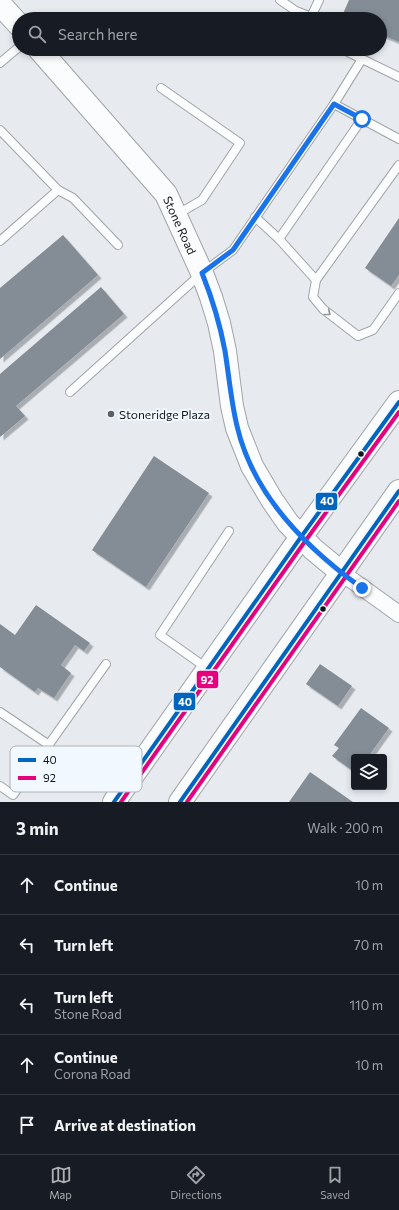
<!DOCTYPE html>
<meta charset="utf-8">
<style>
body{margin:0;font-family:Commissioner,sans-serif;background:#242831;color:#f1f3f6}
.controls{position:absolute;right:12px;bottom:12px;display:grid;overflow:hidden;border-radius:4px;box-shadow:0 2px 6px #0003}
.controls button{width:36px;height:36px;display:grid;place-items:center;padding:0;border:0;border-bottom:1px solid #363941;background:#171b24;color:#f1f3f6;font:20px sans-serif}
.stop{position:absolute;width:12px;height:12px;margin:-9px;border:3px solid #1a73e8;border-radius:50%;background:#fff}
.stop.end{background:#1a73e8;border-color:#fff;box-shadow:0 1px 4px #0008}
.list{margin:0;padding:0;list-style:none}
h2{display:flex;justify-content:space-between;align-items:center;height:52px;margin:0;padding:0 16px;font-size:17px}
h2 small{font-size:13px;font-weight:400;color:#9ea1a6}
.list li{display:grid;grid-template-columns:26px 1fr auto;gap:12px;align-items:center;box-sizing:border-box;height:60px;padding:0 16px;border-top:1px solid #363941}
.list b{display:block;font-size:15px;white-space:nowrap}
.list p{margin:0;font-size:13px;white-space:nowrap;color:#9ea1a6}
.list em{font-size:13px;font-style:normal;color:#9ea1a6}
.icon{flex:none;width:22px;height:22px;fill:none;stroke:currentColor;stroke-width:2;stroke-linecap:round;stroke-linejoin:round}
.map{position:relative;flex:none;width:399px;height:802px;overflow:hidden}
.search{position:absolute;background:#171b24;box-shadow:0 2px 6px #0003;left:12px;right:12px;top:12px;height:44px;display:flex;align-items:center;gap:10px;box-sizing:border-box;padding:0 14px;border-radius:22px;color:#9ea1a6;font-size:15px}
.sheet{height:352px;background:#171b24}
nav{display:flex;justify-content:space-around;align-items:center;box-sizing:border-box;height:56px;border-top:1px solid #363941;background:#171b24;font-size:11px;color:#9ea1a6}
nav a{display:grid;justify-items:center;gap:2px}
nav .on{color:#aeb1b4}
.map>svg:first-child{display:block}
.building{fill:#848c96;filter:url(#shadow)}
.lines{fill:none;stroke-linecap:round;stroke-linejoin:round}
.lane-casing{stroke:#a0a3a7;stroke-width:10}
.street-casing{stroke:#a0a3a7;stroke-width:18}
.secondary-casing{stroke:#a0a3a7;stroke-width:24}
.highway-casing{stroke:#a0a3a7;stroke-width:24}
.lane{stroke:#fbfcfd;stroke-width:8}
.street{stroke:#fbfcfd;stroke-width:16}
.secondary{stroke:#fbfcfd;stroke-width:22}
.highway{stroke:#fbfcfd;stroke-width:22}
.bus-1-casing{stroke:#f2f8ff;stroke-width:7}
.bus-2-casing{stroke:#f2f8ff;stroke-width:7}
.bus-1{stroke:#0065bd;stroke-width:4}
.bus-2{stroke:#e5007d;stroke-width:4}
.oneway{stroke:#939496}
.route{stroke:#1a73e8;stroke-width:5}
.poi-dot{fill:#5d6164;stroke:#f2f8ff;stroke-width:1.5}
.bus-dot{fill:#131619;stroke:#f2f8ff;stroke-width:1.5}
.labels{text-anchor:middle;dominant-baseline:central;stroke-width:4;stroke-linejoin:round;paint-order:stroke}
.street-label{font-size:12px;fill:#131619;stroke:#f2f8ff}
.poi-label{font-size:12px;fill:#131619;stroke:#f2f8ff;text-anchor:start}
.key{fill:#f2f8ff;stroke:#afb4ba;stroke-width:1}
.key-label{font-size:11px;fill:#131619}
.line-badge{stroke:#f2f8ff;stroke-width:1.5}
.badge-label{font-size:11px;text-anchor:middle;font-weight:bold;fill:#fff}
</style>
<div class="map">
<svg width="399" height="802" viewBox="0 0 399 802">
<defs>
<filter id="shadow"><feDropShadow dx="3.5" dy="3.5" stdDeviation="0" flood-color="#0004"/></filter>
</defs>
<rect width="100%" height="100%" fill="#e7ebf0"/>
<g class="building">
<path d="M349,0H399V42L380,34V19H347L342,16Z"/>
<path d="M399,218V275L391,286L365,268Z"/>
<path d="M63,235L98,275L0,359V288Z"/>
<path d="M101,287L124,314L16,406L25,416L0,437V374Z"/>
<path d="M154,456L209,493L146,587L92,550Z"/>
<path d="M36,605L90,643L84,651L75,645L61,665L71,673L54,698L38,688L35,692L0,667V624L15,635Z"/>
<path d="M320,664L352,686L338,706L306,684Z"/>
<path d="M361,708L389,728L368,757H354V769L353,771L332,756L339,748L334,745Z"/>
<path d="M310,772L353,802H289Z"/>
</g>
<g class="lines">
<defs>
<g id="lane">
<path d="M280,0L296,11L311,17"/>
<path d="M310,19L319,0"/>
<path d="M342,49L362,59"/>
<path d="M0,63L19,47"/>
<path d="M161,88L240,143L202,200L176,215"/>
<path d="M334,104L399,139"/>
<path d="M0,130L58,190L0,241"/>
<path d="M58,190L73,198L118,245"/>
<path d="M255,217L279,239L316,280L399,165"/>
<path d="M279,239L362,119"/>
<path d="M316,280L313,297L323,309L358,336L373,330L399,293"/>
<path d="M70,392L202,273L233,250L334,104L362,59L399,77"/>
<path d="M208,669L160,635L229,531"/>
<path d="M0,712L49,745"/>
<path d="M0,786L13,795L106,664"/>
</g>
<path id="street" d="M342,573L399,614"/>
<g id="secondary">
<path d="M0,4L19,25"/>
<path id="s1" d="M39,49L166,194L202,273L211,297L219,323L225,351L232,406L237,428L252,466L272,500L288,523L313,549L342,573"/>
</g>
<g id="highway">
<path d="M114,802L301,537L399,402"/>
<path d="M180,802L399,491"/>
</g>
</defs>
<use href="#lane" class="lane-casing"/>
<use href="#street" class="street-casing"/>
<use href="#secondary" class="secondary-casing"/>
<use href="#highway" class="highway-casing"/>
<use href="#lane" class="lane"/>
<use href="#street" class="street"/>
<use href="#secondary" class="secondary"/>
<use href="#highway" class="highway"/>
<defs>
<g id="bus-1">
<path d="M114,802L301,537L399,402"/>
<path d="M180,802L399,491"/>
</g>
<g id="bus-2">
<path d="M121,802L306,540L399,412"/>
<path d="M187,802L399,501"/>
</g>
</defs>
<use href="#bus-1" class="bus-1-casing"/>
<use href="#bus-2" class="bus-2-casing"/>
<use href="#bus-1" class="bus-1"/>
<use href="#bus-2" class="bus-2"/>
</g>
<defs><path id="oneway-chevron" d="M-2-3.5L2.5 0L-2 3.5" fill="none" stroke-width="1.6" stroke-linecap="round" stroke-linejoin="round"/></defs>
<use class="oneway" href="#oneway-chevron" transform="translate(328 313) rotate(38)"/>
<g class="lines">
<path class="route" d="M362,588C306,548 253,495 237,426C231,401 229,376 225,351C220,324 212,298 202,273L233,250L334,104L362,119"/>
</g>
<circle class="poi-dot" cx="111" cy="414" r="4"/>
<g class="bus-dot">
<circle cx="361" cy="454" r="3.5"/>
<circle cx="323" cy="609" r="3.5"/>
</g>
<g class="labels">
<g class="street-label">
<text stroke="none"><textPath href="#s1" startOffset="227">Stone Road</textPath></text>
</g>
<g class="poi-label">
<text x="119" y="414">Stoneridge Plaza</text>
</g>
</g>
<rect x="10" y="746" width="132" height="46" rx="6" class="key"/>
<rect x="18" y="758" width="18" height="4" fill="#0065bd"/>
<rect x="18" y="776" width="18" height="4" fill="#e5007d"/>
<g class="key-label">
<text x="43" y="764">40</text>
<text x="43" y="782">92</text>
</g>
<g class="line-badge">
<rect x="315" y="492" width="23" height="19" rx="4" fill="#0065bd"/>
<rect x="196" y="670" width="23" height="19" rx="4" fill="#e5007d"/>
<rect x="173" y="692" width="23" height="19" rx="4" fill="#0065bd"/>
</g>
<g class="badge-label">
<text x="327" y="505">40</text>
<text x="207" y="684">92</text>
<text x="185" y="706">40</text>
</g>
</svg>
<div class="controls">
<button><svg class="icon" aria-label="layers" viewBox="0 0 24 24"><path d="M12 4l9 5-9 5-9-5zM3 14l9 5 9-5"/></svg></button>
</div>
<div class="stop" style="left:362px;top:119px"></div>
<div class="stop end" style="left:362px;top:588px"></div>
<div class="search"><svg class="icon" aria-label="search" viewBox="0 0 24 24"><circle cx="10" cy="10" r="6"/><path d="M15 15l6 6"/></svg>Search here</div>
</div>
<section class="sheet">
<h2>3 min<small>Walk · 200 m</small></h2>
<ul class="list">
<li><svg class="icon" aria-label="ahead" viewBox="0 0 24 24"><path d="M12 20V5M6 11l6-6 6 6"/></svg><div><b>Continue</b></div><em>10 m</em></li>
<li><svg class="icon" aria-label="left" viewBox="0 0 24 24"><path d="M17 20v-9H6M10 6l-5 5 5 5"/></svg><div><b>Turn left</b></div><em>70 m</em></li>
<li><svg class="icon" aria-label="left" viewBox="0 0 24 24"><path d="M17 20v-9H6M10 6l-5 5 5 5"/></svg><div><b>Turn left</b><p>Stone Road</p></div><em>110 m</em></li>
<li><svg class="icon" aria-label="ahead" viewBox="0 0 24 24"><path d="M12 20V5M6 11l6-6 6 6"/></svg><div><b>Continue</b><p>Corona Road</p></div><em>10 m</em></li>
<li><svg class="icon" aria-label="arrive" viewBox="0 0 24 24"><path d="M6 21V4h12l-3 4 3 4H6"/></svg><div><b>Arrive at destination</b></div></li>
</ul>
</section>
<nav>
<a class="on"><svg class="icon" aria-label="map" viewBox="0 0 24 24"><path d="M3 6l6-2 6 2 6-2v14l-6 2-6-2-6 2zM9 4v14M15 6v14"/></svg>Map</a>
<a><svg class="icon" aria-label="directions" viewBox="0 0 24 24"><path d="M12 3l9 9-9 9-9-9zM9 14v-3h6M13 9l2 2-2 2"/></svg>Directions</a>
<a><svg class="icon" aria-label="saved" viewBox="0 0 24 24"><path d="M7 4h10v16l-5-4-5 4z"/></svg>Saved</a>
</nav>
